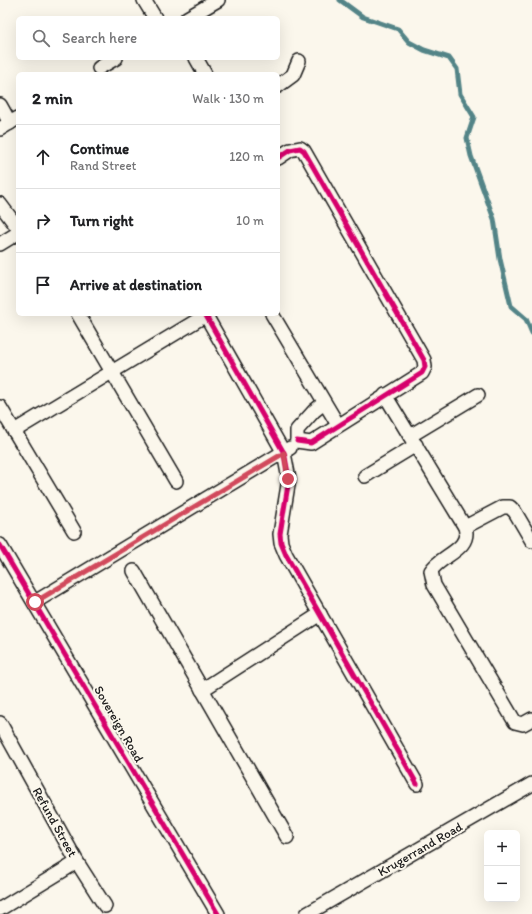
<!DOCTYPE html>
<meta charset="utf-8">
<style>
body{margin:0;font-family:Itim,sans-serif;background:#f2f2f2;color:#202124}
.controls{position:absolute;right:12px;bottom:12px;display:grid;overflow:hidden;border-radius:6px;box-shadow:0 4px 16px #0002}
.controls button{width:36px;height:36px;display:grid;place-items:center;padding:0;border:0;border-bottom:1px solid #e0e0e0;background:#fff;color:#202124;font:20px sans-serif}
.stop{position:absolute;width:12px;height:12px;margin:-9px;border:3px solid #d1495b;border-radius:50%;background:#fff}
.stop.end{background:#d1495b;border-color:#fff;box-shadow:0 1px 4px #0008}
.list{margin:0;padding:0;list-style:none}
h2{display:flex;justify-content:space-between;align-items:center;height:52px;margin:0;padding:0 16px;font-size:17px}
h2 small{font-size:13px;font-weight:400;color:#757577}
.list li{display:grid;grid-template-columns:26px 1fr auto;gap:12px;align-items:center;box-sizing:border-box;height:64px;padding:0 16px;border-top:1px solid #e0e0e0}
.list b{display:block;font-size:15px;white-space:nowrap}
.list p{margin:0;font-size:13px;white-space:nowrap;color:#757577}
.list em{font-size:13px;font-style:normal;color:#757577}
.icon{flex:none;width:22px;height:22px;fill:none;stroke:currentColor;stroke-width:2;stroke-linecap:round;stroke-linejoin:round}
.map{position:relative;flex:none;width:532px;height:914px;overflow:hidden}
.search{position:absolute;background:#fff;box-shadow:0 4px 16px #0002;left:16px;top:16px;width:264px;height:44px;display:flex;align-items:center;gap:10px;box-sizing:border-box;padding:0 14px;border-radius:6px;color:#757577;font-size:15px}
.panel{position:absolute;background:#fff;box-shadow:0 4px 16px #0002;left:16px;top:72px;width:264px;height:244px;border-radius:6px}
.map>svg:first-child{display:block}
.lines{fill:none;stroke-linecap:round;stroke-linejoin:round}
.stream{stroke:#538487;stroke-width:5}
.street-casing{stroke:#1c1c1c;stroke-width:16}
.street{stroke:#fbf7ec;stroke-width:13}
.cycleway-casing{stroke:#fbf7ec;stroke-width:8}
.cycleway{stroke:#d6006c;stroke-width:5}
.route{stroke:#d1495b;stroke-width:5}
.labels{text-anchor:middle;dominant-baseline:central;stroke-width:4;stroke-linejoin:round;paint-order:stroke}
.street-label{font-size:13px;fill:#1c1c1c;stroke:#fbf7ec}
</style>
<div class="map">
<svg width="532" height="914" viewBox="0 0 532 914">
<rect width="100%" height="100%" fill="#fbf7ec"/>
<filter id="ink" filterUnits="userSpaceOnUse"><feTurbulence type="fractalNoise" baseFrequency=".025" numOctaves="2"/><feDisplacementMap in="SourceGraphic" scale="8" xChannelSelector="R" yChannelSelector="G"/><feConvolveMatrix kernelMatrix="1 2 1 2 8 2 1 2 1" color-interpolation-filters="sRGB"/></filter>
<g filter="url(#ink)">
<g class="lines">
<path class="stream" d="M340,0L363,17L398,29L409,42L424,50L449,58L457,69L460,94L474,117L467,138L471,156L494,219L500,259L511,306L526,319L532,333"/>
<defs>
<g id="street">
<path d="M144,0L155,18"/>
<path d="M187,18L218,0"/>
<path d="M196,58L205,74"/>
<path d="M99,68L116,58"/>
<path d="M278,86L293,75L299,61"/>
<path d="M0,105L10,123"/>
<path d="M0,129L18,118"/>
<path d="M278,158L290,150L300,148L304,151L424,360L425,367L422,373L311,443L297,441"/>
<path d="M0,204L18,228"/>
<path d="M0,244L18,233"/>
<path d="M78,314L176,481"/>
<path d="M205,314L284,453L289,479L280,534L281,543L286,555L417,784"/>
<path d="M272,314L338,425"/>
<path d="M385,395L465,527C472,550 440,555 431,571L434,585L515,722L523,724L532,719"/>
<path d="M0,407L74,531"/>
<path d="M14,431L206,315"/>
<path d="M410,436L478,395"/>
<path d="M297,441V430L314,411L324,403"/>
<path d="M365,476L416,445"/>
<path d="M465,527L503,507H510L515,512L532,541"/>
<path d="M0,545L218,914"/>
<path d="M134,571L287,837"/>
<path d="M35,602L290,448"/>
<path d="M202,690L320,614"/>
<path d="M0,723L77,862L0,909"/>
<path d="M77,862L105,906"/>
<path d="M307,914L532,784"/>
</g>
</defs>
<use href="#street" class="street-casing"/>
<use href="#street" class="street"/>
<defs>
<g id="cycleway">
<path d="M278,158L290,150L300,148L304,151L424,360L425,367L422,373L311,443L297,441"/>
<path d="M205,314L284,453L289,479L280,534L281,543L286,555L417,784"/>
<path d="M0,545L218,914"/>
</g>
</defs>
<use href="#cycleway" class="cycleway-casing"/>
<use href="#cycleway" class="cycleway"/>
</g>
</g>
<g class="lines" filter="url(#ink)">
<path class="route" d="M35,602L284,453L288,479"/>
</g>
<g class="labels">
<g class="street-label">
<text transform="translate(119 724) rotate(60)">Sovereign Road</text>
<text transform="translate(55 822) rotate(61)">Refund Street</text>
<text transform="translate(420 849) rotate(-30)">Krugerrand Road</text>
</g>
</g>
</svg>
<div class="controls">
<button>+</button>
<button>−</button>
</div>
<div class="stop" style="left:35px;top:602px"></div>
<div class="stop end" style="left:288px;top:479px"></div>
<div class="search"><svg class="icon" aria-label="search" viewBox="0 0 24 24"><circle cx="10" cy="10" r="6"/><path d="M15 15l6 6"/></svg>Search here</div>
<section class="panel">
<h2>2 min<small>Walk · 130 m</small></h2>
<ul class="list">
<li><svg class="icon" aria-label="ahead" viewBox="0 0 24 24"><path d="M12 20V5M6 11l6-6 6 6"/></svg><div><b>Continue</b><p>Rand Street</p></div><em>120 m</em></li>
<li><svg class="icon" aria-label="right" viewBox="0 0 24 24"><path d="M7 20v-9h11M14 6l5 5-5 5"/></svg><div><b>Turn right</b></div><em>10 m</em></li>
<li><svg class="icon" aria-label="arrive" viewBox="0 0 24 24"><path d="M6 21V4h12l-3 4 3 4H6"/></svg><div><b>Arrive at destination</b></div></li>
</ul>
</section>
</div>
